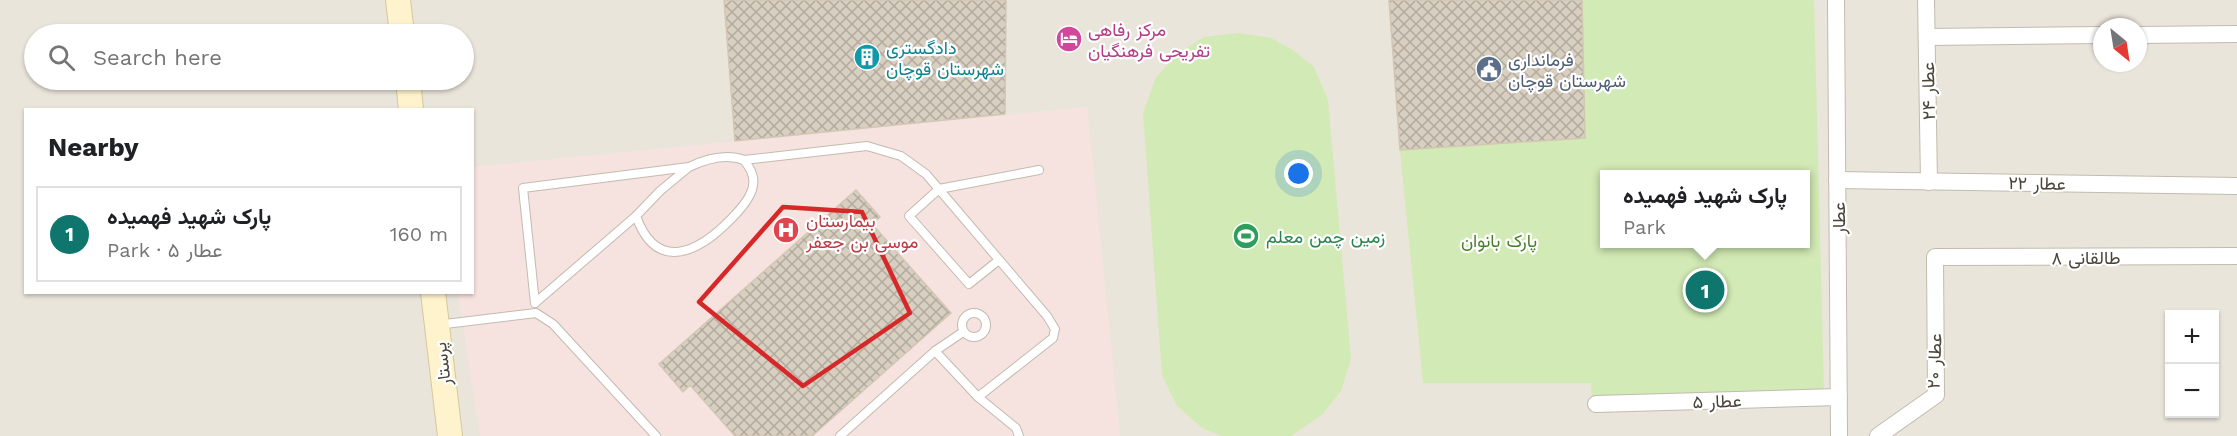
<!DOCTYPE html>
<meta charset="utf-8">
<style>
body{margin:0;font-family:"Work Sans",Vazirmatn,sans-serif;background:#f2f2f2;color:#202124}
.controls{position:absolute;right:18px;bottom:18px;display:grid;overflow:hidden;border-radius:0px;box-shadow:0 2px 4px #0004}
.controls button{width:54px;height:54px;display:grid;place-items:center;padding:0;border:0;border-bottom:2px solid #e0e0e0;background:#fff;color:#202124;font:30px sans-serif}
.compass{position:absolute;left:2093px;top:18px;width:54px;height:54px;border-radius:50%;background:#fff;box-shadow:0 2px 4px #0004;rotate:150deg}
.you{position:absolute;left:1299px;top:174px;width:21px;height:21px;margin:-15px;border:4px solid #fff;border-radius:50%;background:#1a73e8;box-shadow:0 0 0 9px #1a73e833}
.badge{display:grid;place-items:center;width:39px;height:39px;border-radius:50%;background:#0f766e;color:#fff;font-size:20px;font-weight:700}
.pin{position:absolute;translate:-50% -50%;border:3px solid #fff;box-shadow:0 2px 6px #0006}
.popup{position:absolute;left:1600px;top:170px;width:210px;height:78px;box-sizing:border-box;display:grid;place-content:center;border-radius:0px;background:#fff;filter:drop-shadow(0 2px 4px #0005);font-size:20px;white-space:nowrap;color:#757577}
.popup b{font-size:22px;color:#202124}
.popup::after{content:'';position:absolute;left:50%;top:100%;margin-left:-12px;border:12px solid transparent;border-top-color:#fff}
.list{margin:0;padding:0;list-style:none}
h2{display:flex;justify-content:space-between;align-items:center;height:78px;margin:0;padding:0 24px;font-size:26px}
h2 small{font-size:20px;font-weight:400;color:#757577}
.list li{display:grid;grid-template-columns:39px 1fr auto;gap:18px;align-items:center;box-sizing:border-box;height:96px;margin:0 12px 12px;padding:0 12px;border:2px solid #e0e0e0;border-radius:0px}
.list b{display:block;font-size:22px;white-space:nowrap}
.list p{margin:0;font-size:20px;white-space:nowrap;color:#757577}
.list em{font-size:20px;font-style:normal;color:#757577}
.icon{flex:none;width:33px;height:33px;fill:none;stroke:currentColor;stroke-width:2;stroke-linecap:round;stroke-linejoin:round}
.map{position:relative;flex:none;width:2237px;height:436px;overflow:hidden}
.search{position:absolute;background:#fff;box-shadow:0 2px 4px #0004;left:24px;top:24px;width:450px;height:66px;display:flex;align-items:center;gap:15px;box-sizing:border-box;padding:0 21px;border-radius:33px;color:#757577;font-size:22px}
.panel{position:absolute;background:#fff;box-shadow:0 2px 4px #0004;left:24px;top:108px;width:450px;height:186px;border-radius:0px}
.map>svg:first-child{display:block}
.residential{fill:#eae5da;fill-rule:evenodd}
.medical{fill:#f6e3e0}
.park{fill:#d2eab5;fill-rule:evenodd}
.building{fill:url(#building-cross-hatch);stroke:#d3c7b4;stroke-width:1.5}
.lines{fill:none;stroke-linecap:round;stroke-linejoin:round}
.lane-casing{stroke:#c2bbae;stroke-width:10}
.street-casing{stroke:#c2bbae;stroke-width:18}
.secondary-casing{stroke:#d6c79b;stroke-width:26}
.lane{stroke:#fff;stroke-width:8}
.street{stroke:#fff;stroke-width:16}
.secondary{stroke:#fff3cd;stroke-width:24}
.marked{fill:none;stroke:#d62828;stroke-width:4.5;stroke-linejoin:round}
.labels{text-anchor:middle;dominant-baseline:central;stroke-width:4.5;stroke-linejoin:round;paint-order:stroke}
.hotel-label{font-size:18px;fill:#b23c85;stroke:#fff;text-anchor:start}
.culture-label{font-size:18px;fill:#0d838f;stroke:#fff;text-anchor:start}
.service-label{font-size:18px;fill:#4e5e75;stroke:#fff;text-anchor:start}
.street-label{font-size:18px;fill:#4b4439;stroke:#fff}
.health-label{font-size:18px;fill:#be3a42;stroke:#fff;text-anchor:start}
.leisure-label{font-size:18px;fill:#27864d;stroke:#fff;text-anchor:start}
.park-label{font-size:18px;fill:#4a7f2a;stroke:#fff}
</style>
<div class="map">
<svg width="2237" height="436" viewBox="0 0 2237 436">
<defs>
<pattern id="building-cross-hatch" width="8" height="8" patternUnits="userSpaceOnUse" patternTransform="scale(1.5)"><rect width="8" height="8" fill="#d8cfc1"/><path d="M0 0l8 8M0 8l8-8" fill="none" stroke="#b1aa9e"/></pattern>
</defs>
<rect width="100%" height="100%" fill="#f6f3ec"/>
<path class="residential" d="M0,0H2237V436H0ZM2102,27H2138V63H2102ZM34,34H464V80H34ZM26,110H472V292H26ZM1604,174H1806V244H1604ZM2170,314H2214V414H2170Z"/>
<path class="medical" d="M1087,107L1120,436H480L458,293L472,292L473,167Z"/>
<g class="park">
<path d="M1582,0H1814L1824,391L1592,397L1591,383H1423L1400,150L1585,138ZM1604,174H1806V244H1604Z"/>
<path d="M1239,33L1271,38L1293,50L1314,67L1328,100L1351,359L1341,391L1323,414L1291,436H1222L1202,428L1177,406L1162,375L1143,113L1156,77L1180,52L1204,37Z"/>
</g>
<g class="building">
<path d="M724,0H1006L1005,114L735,141Z"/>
<path d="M1389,0H1582L1585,138L1400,150Z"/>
<path d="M856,190L880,217L872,224L951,313L812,436H735L690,385L683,392L659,364Z"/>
</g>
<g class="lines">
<defs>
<g id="lane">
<path d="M744,160L867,146L901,156L926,174L1047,316L1055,329L1053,338L978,397"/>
<path d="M999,260L969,284L909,216L939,189L1039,170"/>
<path d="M535,303L523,188L689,167C706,159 725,153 744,160C749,167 755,175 753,185C752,197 739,211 731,219C699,252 657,274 636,216L660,191L689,167"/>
<path d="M535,303L636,216"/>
<circle cx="974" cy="325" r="12"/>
<path d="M437,325L536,313L553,324L656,436"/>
<path d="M935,351L963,332"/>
<path d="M840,436L935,351L978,397L1016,428L1019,436"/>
</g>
<g id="street">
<path d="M1836,0L1839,436"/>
<path d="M1926,0L1929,182"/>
<path d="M2138,35L2237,34"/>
<path d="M1927,37L2102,35"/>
<path d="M1837,180L2237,186"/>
<path d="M1596,404L1839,397"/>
<path d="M1878,436L1936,395L1935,257L2237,256"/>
</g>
<g id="secondary">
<path d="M398,0L402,34"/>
<path d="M408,80L411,110"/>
<path d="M433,292L450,436"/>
</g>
</defs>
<use href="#lane" class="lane-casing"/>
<use href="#street" class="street-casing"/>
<use href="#secondary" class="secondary-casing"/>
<use href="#lane" class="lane"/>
<use href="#street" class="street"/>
<use href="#secondary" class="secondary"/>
</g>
<path class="marked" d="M783,207L862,212L910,313L803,386L699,302Z"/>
<defs>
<symbol id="hotel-disc" viewBox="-11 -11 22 22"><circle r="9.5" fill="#d1479c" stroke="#fff"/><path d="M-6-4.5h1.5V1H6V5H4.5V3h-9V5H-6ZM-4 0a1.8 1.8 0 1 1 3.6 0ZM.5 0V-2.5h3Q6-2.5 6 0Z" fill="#fff"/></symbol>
<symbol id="building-disc" viewBox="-11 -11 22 22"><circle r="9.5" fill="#0f9aa8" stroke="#fff"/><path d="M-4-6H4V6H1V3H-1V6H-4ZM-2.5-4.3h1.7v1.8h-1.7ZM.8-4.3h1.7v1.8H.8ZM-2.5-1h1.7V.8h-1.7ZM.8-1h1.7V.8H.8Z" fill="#fff"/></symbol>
<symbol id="civic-disc" viewBox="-11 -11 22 22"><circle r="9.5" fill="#5c6f8a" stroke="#fff"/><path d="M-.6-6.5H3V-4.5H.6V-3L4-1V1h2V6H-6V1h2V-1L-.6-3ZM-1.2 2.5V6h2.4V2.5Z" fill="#fff"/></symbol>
<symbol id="hospital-disc" viewBox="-11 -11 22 22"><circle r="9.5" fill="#e0444e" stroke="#fff"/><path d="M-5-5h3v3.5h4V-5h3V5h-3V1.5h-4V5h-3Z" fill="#fff"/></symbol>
<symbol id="stadium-disc" viewBox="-11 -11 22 22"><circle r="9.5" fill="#2e9e5b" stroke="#fff"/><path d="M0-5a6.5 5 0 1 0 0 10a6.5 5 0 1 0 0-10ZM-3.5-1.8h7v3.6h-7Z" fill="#fff"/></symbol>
</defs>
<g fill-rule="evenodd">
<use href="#hotel-disc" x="1054" y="24" width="30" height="30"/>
<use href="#building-disc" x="852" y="42" width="30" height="30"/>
<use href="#civic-disc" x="1474" y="54" width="30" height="30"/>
<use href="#hospital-disc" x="771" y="215" width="30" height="30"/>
<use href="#stadium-disc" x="1231" y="221" width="30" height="30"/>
</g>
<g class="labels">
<g class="hotel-label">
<text x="1088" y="29">مرکز رفاهی<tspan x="1088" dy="21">تفریحی فرهنگیان</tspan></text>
</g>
<g class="culture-label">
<text x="886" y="47">دادگستری<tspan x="886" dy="21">شهرستان قوچان</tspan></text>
</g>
<g class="service-label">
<text x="1508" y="59">فرمانداری<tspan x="1508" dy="21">شهرستان قوچان</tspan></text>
</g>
<g class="street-label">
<text transform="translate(1928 91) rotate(-91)">عطار ۲۴</text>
<text transform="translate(2037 183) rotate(1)">عطار ۲۲</text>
<text transform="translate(1838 218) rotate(-90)">عطار</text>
<text x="2086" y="257">طالقانی ۸</text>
<text transform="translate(1934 361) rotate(-88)">عطار ۲۰</text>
<text transform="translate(442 364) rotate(-97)">پرستار</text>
<text transform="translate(1717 401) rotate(-2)">عطار ۵</text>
</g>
<g class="health-label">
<text x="806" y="220">بیمارستان<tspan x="806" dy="21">موسی بن جعفر</tspan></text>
</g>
<g class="leisure-label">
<text x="1266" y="236">زمین چمن معلم</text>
</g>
<g class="park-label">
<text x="1499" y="240">پارک بانوان</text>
</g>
</g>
</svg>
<div class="controls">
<button>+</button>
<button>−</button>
</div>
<svg class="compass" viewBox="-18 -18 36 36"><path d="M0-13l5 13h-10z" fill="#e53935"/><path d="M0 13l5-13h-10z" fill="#757577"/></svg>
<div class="you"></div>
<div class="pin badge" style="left:1705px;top:290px">1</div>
<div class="popup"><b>پارک شهید فهمیده</b>Park</div>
<div class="search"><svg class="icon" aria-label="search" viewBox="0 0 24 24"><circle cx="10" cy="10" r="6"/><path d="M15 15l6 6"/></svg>Search here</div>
<section class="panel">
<h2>Nearby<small></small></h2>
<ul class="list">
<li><span class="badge">1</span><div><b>پارک شهید فهمیده</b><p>Park · عطار ۵</p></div><em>160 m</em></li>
</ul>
</section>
</div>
